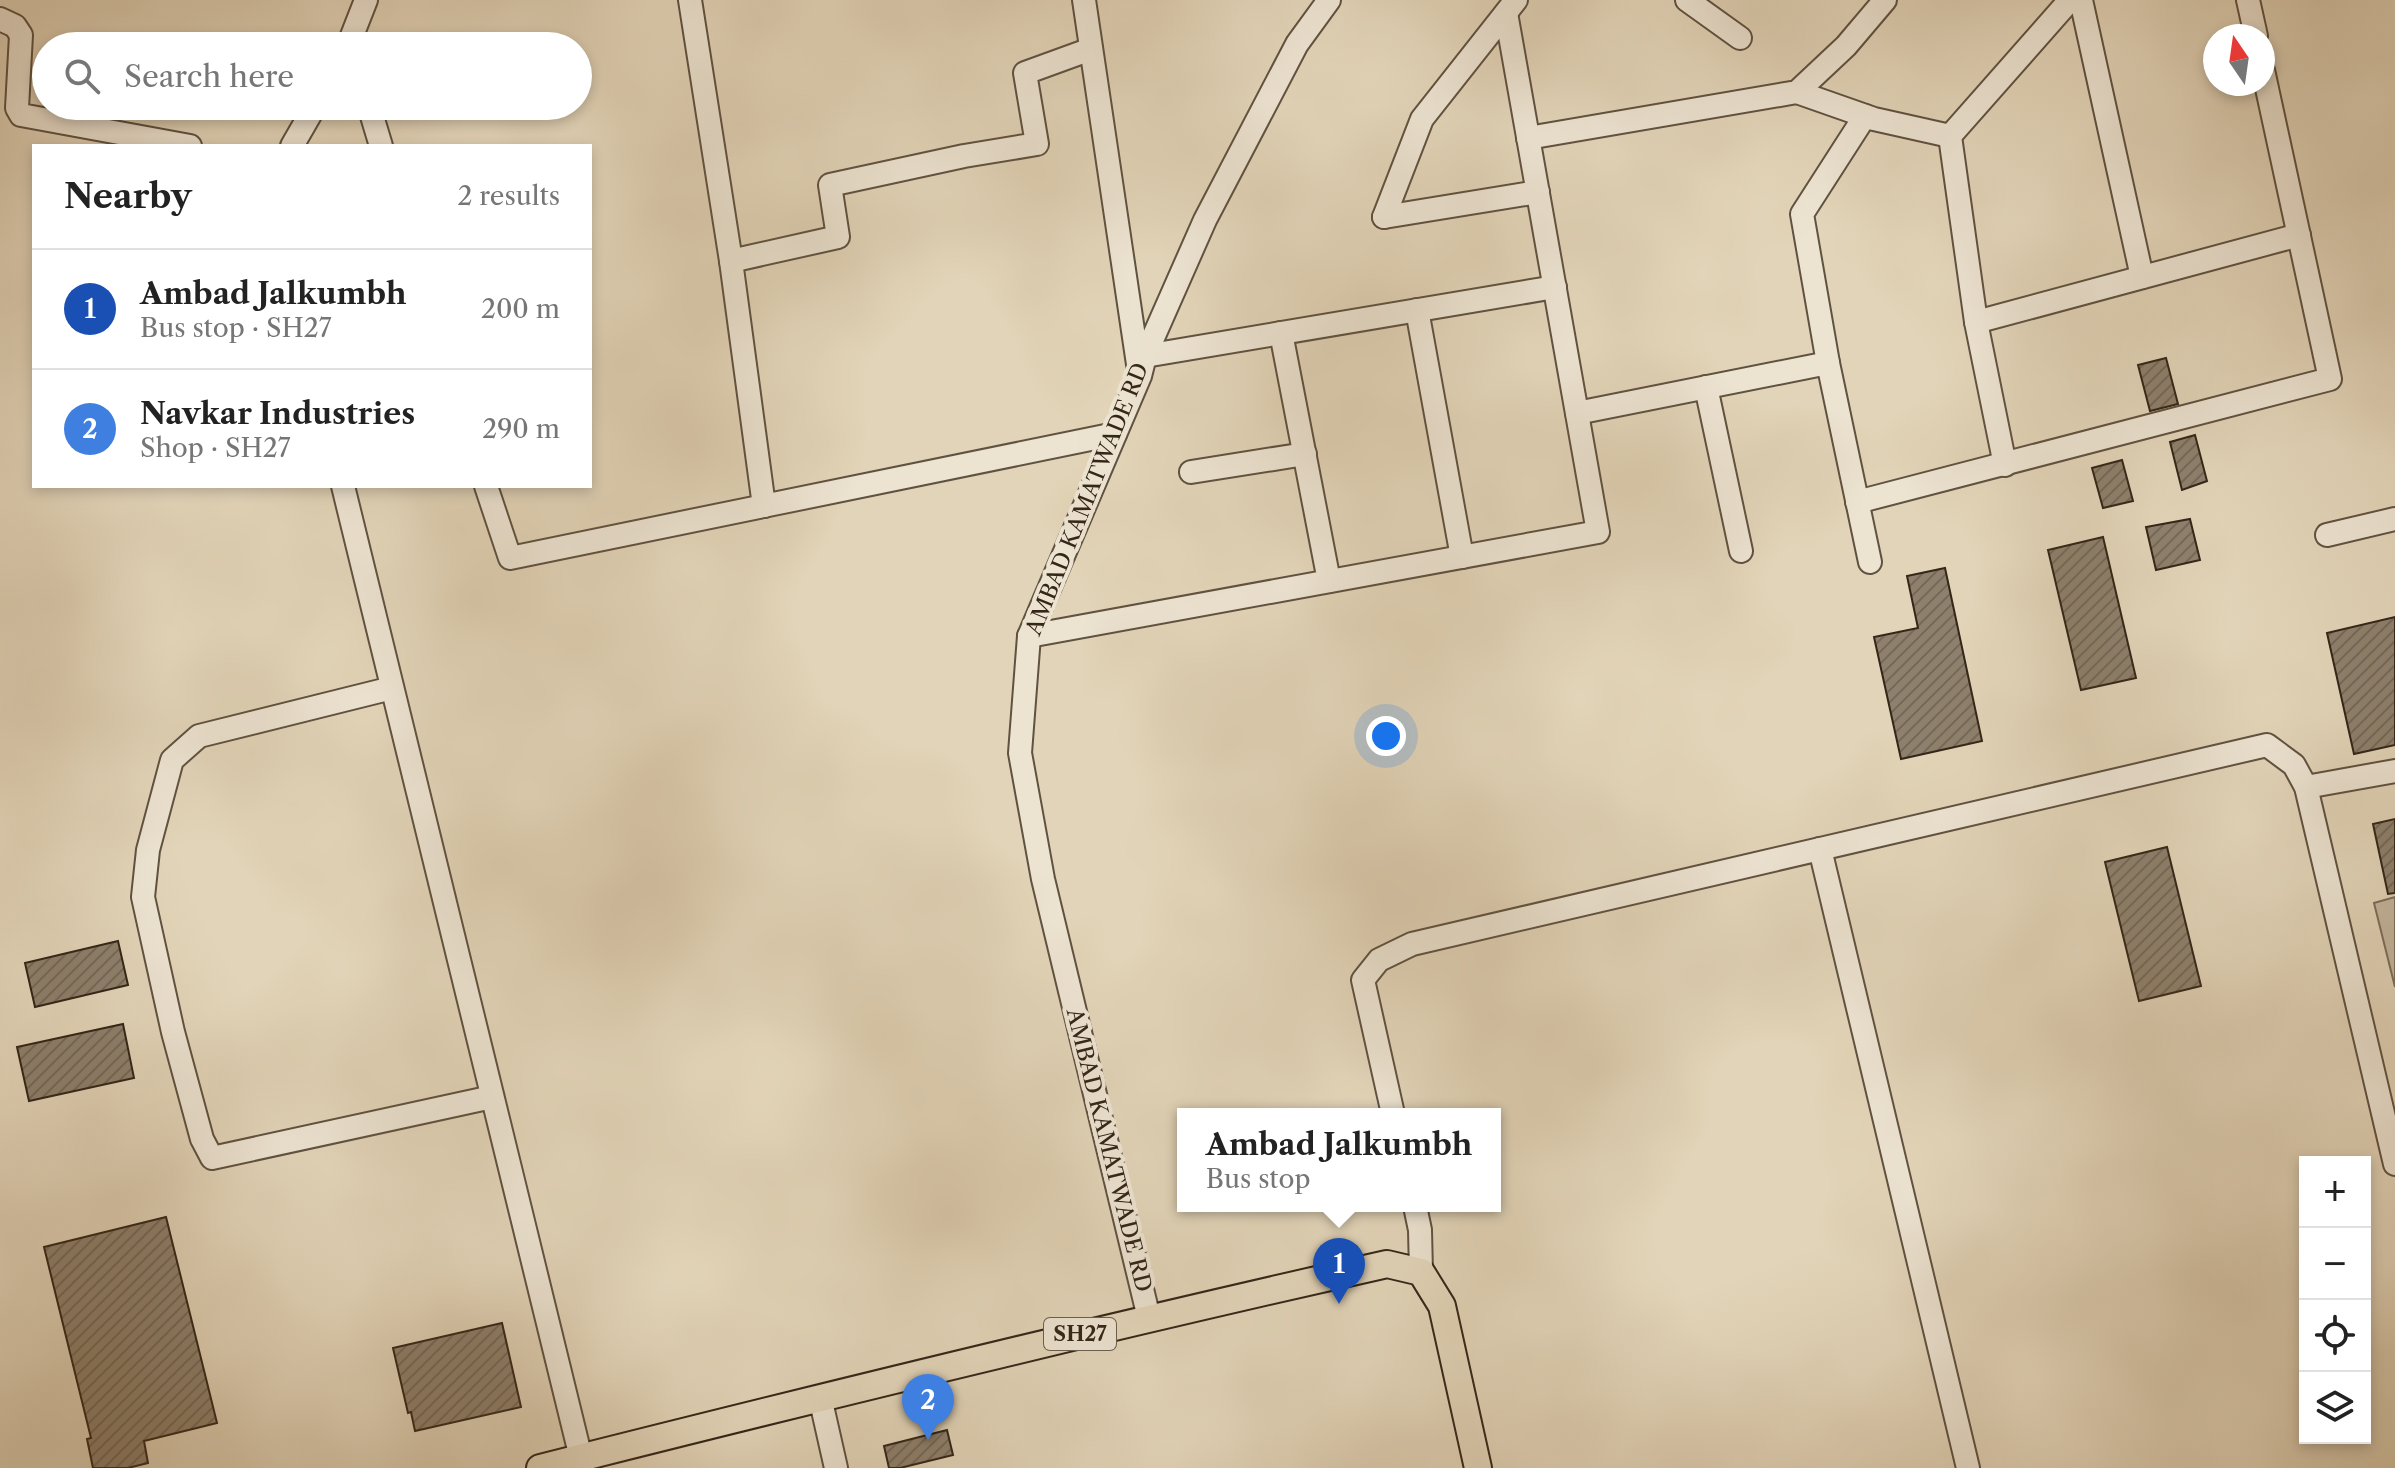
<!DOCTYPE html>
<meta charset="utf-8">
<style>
body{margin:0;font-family:"Libre Caslon Text",serif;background:#f2f2f2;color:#222}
.controls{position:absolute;right:24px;bottom:24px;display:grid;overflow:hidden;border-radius:0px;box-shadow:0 4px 12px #0003}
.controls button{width:72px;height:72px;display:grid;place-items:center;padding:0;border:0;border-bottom:2px solid #e0e0e0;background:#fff;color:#222;font:40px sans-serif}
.compass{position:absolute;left:2203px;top:24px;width:72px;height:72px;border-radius:50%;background:#fff;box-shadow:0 4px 12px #0003;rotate:347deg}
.you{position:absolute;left:1386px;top:736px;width:28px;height:28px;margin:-20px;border:6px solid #fff;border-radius:50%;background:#1a73e8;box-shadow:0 0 0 12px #1a73e833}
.badge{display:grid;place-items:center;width:52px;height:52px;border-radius:50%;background:#2563eb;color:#fff;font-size:26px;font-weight:700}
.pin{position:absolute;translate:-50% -66px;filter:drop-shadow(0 2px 4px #0008)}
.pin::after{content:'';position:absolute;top:42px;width:28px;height:24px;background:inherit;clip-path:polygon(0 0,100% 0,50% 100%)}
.popup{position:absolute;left:1177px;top:1108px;width:324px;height:104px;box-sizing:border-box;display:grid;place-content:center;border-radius:0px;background:#fff;filter:drop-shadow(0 2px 6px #0005);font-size:26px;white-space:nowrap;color:#767676}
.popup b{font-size:30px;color:#222}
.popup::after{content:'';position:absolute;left:50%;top:100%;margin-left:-16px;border:16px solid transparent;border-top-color:#fff}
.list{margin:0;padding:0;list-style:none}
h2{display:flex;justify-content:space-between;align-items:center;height:104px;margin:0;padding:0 32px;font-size:34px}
h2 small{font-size:26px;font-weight:400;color:#767676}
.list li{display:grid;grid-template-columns:52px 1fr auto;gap:24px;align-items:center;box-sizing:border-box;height:120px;padding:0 32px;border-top:2px solid #e0e0e0}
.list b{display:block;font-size:30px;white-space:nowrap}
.list p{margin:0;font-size:26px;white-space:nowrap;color:#767676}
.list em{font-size:26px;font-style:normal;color:#767676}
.icon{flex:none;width:44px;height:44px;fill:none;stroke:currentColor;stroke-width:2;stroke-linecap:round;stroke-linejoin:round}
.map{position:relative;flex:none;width:2395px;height:1468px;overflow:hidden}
.search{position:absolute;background:#fff;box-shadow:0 4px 12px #0003;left:32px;top:32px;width:560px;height:88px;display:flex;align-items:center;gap:20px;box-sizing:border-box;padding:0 28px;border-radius:44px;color:#767676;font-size:30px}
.panel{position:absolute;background:#fff;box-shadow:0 4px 12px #0003;left:32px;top:144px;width:560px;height:344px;border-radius:0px}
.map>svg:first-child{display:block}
.green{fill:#c4b69d;stroke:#7c6e5b;stroke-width:2}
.building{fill:url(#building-hatch);stroke:#342619;stroke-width:2}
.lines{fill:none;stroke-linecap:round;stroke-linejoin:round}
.minor-casing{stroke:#605241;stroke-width:26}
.major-casing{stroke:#342619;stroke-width:30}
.minor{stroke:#ece3d1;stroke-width:22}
.major{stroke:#e2d4b8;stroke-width:26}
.labels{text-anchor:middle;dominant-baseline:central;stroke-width:8;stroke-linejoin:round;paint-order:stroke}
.shield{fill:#ece3d1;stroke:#6b5f50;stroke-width:2}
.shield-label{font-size:20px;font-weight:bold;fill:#342619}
.street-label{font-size:22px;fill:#342619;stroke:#ece3d1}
</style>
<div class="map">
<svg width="2395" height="1468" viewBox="0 0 2395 1468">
<defs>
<pattern id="building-hatch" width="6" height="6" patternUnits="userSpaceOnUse" patternTransform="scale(2)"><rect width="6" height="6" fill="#8e806c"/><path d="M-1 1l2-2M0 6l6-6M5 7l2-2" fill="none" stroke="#756958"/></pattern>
</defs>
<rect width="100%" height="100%" fill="#e2d4b8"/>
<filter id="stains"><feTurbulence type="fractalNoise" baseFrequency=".0025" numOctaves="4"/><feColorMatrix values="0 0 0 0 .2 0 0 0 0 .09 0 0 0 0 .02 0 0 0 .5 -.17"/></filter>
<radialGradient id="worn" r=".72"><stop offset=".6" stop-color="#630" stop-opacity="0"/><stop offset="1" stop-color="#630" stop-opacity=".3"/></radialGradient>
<path class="green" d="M2395,897V987L2374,903Z"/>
<g class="building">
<path d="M2166,358L2178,404L2150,411L2138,365Z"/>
<path d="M2195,435L2207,481L2182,490L2170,442Z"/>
<path d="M2122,460L2133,501L2103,508L2092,468Z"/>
<path d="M2190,519L2200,560L2156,570L2146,527Z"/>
<path d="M2103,537L2136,678L2081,690L2048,550Z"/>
<path d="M1945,568L1982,741L1901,759L1874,637L1918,628L1907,576Z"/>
<path d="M2395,617V745L2354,754L2327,633Z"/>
<path d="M2395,819V893L2388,894L2373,824Z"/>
<path d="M2167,847L2201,986L2139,1001L2105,862Z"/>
<path d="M118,941L128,985L35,1007L25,963Z"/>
<path d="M123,1024L134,1078L29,1101L17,1047Z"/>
<path d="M166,1217L217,1423L144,1441L148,1463L128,1468H93L87,1439L91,1438L44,1247Z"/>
<path d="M502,1323L521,1407L415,1431L411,1412L408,1413L393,1348Z"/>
<path d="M947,1430L953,1455L900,1468H889L884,1446Z"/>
</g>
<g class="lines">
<defs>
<g id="minor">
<path d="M690,0L731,261"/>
<path d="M1084,0L1139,371"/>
<path d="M1687,0L1740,38"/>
<path d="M2081,0L2142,277"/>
<path d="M2248,0L2256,36"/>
<path d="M0,19L15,26L21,35L17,108L21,115L190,146"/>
<path d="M348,46L366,0"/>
<path d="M1797,92L1874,119L1950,136"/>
<path d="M369,106L381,146"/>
<path d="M1528,138L1797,92L1846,46L1885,0"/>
<path d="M292,146L315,106"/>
<path d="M1384,217L1422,119L1516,0"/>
<path d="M1384,217L1538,192"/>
<path d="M1417,310L1462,557"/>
<path d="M1976,322L2299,235"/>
<path d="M1281,333L1329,581"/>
<path d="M1145,356L1555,287"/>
<path d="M1828,363L1870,562"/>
<path d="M1706,387L1741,551"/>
<path d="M1577,413L1828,363L1802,214L1865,116"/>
<path d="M2005,465L1976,322L1950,136L2070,0"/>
<path d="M1191,472L1305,454"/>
<path d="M343,486L581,1458"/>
<path d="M486,486L510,558L1115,434"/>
<path d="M1857,502L2330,379L2263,70"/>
<path d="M764,506L731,261L838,237L830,185L964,156L1037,144L1025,73L1091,49"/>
<path d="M2327,535L2395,519"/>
<path d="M1029,636L1598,532L1506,13"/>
<path d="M392,688L199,736L172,760L148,850L143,897L173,1032L202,1139L212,1158L492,1097"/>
<path d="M2306,787L2395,771"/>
<path d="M1820,849L1968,1468"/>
<path d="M1393,1114L1363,980L1379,960L1412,944L2267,745L2294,765L2306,787L2395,1164"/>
<path d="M1415,1206L1420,1230L1421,1272"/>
<path d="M1149,1318L1043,879L1020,753L1029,636L1140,376L1145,356L1205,220L1297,44L1329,0"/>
<path d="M820,1397L836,1468"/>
</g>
<path id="major" d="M540,1468C821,1397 1103,1328 1387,1264L1421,1272L1442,1306L1478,1468"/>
</defs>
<use href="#minor" class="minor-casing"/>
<use href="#major" class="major-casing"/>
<use href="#minor" class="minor"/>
<use href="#major" class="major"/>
</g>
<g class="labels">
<rect class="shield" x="1044" y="1318" width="72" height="32" rx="6"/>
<g class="shield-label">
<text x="1080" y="1334">SH27</text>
</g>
<g class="street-label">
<text transform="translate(1087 499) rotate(-68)">AMBAD KAMATWADE RD</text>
<text transform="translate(1109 1150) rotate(76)">AMBAD KAMATWADE RD</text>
</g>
</g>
<rect width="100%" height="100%" filter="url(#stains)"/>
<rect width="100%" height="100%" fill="url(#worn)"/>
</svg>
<div class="controls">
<button>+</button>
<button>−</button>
<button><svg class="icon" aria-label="locate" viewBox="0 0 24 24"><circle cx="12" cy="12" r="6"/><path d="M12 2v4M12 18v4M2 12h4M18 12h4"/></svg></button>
<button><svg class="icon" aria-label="layers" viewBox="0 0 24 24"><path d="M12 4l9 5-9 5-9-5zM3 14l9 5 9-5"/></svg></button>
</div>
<svg class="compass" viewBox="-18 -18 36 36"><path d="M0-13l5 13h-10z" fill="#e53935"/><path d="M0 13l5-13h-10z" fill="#767676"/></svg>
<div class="you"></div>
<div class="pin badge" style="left:1339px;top:1304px;background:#1a4fb4">1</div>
<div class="popup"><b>Ambad Jalkumbh</b>Bus stop</div>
<div class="pin badge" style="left:928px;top:1440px;background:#3f7fe0">2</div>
<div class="search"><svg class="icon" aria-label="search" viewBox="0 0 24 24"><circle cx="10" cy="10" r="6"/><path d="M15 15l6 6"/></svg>Search here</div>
<section class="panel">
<h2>Nearby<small>2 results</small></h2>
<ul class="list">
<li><span class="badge" style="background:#1a4fb4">1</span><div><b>Ambad Jalkumbh</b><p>Bus stop · SH27</p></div><em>200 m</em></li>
<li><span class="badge" style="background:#3f7fe0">2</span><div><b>Navkar Industries</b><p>Shop · SH27</p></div><em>290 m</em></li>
</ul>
</section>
</div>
